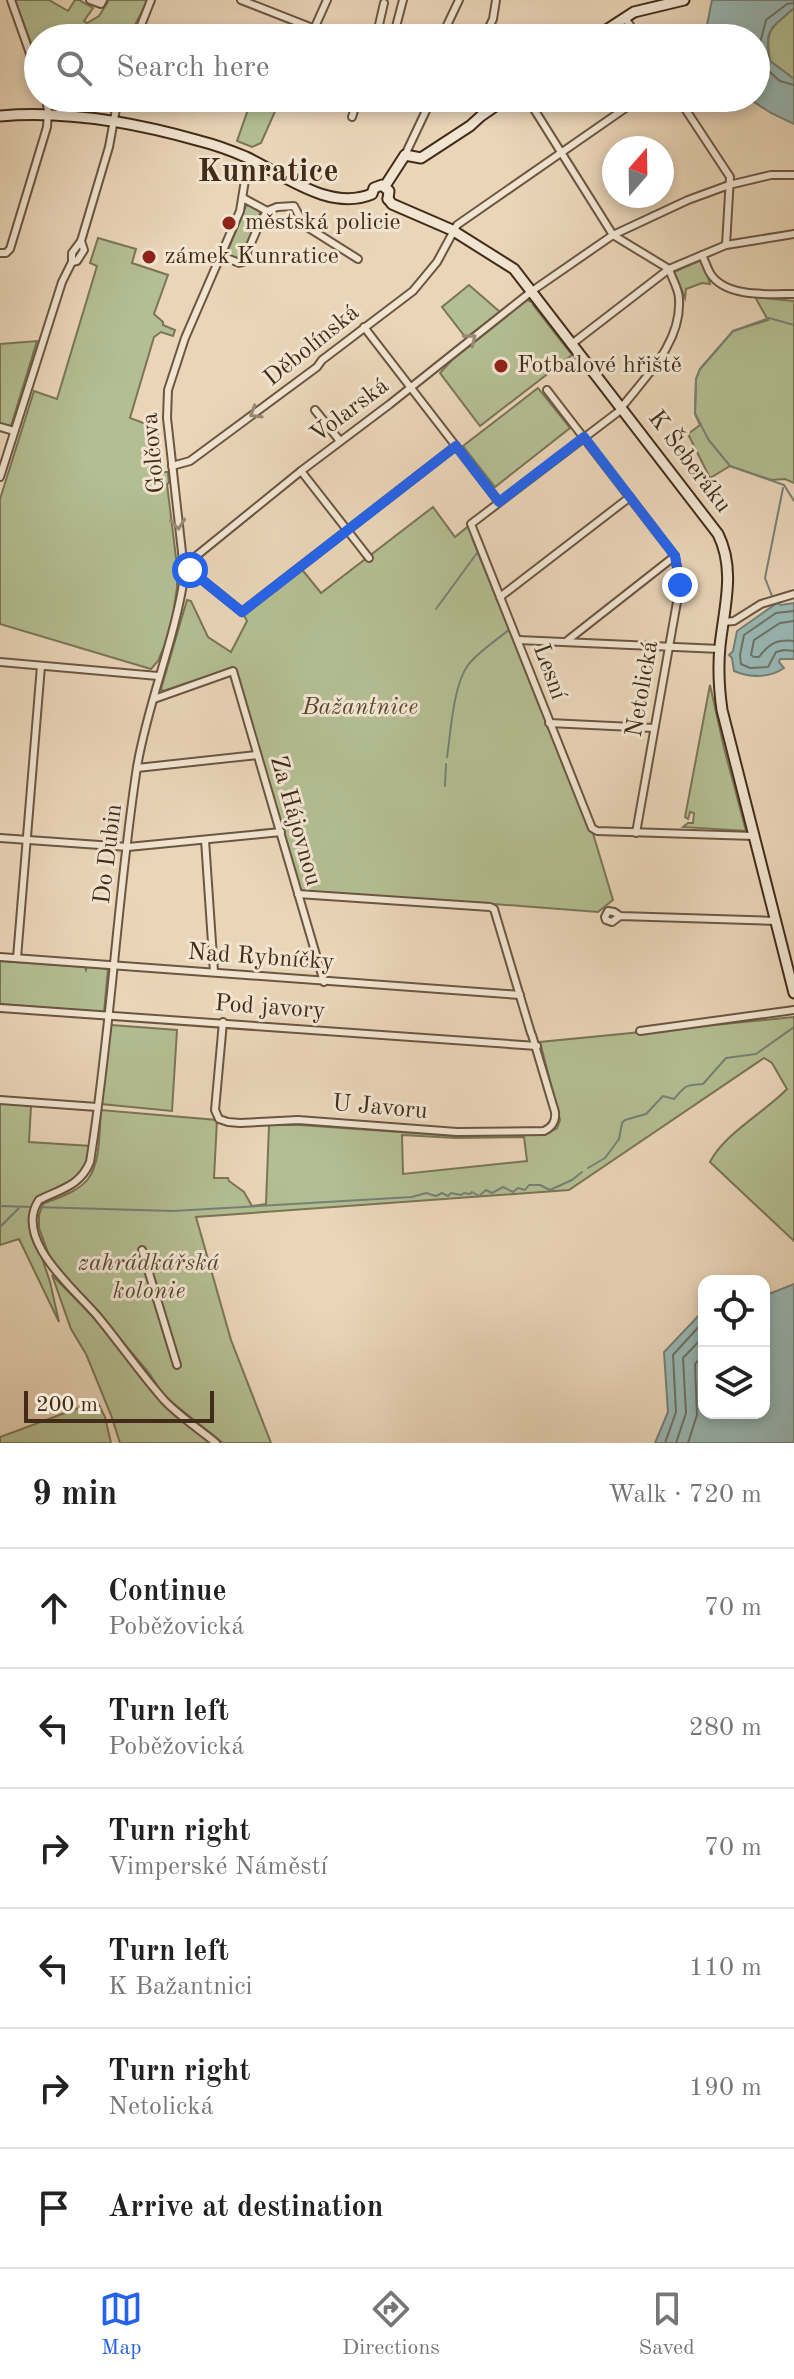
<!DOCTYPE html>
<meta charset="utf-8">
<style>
body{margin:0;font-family:"Old Standard TT",serif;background:#f6f6f6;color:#222}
.controls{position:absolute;right:24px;bottom:24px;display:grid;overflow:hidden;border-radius:16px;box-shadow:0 4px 12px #0003}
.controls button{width:72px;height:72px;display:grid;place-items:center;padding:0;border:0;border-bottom:2px solid #e0e0e0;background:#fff;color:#222;font:40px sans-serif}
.compass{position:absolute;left:602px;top:136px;width:72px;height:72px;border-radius:50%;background:#fff;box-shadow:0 4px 12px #0003;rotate:20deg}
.scale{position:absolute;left:24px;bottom:20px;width:190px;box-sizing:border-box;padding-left:8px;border:4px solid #422c19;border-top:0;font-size:22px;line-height:28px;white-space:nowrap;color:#422c19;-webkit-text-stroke:6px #f1e4d1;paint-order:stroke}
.stop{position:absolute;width:24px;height:24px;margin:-18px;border:6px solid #2563eb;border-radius:50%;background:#fff}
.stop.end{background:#2563eb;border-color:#fff;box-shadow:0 2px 8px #0008}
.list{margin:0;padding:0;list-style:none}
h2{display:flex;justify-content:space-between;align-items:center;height:104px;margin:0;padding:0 32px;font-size:34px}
h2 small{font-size:26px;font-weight:400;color:#767676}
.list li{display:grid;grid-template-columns:52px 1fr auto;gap:24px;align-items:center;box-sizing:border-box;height:120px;padding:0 32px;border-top:2px solid #e0e0e0}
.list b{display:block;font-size:30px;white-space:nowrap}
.list p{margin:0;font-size:26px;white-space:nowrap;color:#767676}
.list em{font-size:26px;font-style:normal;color:#767676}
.icon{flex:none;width:44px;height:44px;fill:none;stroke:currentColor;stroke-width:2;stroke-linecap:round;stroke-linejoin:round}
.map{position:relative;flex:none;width:794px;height:1443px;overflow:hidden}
.search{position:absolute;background:#fff;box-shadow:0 4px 12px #0003;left:24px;right:24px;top:24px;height:88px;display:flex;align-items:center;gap:20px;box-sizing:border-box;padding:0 28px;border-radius:44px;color:#767676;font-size:30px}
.sheet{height:824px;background:#fff}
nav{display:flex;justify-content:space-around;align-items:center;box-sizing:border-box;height:112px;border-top:2px solid #e0e0e0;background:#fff;font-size:22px;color:#767676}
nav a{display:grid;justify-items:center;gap:4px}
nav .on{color:#2563eb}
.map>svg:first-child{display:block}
.green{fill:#b3be92;stroke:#7a7556;stroke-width:2;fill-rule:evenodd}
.water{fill:#99b8b5;stroke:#768077;stroke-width:2}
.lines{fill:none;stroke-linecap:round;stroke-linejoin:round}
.shore{stroke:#6e7267;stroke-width:2}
.stream{stroke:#768077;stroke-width:2}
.street-casing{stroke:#6c5641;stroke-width:10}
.secondary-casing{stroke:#422c19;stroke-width:13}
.street{stroke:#f1e4d1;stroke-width:6}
.secondary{stroke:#f1e4d1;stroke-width:9}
.oneway{stroke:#9a8875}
.route{stroke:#2563eb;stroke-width:10}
.poi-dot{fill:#8f2418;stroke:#f1e4d1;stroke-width:3}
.labels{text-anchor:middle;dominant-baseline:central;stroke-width:6;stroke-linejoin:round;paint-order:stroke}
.poi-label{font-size:24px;fill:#422c19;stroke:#f1e4d1;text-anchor:start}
.street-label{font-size:24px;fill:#422c19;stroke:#f1e4d1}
.park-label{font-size:24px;font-style:italic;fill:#594931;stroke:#f1e4d1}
.district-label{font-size:32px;font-weight:bold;fill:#422c19;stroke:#f1e4d1}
</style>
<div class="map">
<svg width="794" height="1443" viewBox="0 0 794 1443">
<rect width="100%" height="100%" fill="#ead5b8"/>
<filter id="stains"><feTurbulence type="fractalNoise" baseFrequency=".0025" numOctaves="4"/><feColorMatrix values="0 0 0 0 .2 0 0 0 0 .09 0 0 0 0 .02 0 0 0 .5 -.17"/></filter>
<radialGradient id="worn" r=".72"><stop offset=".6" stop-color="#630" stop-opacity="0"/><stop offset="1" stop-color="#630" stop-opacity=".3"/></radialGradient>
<g class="green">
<path d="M15,0H49L68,11L75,0H79L93,8L84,21L87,23L99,16L109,0H148L128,38H38V62Z"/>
<path d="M794,8V79L770,61C764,28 772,28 794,8Z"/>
<path d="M252,98L277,107L261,143L252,147L237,141Z"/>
<path d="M249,205L261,211L242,256L235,258L227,253L246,206Z"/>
<path d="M98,238L136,249L132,263L168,275L154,314L163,322V325L175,330L173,336L161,332L154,337L130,418L146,424V426L149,427L148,432L158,435L163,472H168L169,483L167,484L177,566V588L173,615L164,647L158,661L151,669L0,624V499L34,391L57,399L97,266L90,263Z"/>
<path d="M699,261L704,263L710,284L702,283L686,289L685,298L674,272Z"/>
<path d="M469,285L500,312L466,338L442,307Z"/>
<path d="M755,297L794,301V483L785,479L771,480L730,466L710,478L688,434L700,425L695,414L696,379L700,369L733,331L768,320Z"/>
<path d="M527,300L534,303L533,305L572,355L480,426L440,373L452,360Z"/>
<path d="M37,341L11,426L0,423V344Z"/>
<path d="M538,388L570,428L495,487L463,446Z"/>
<path d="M433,507L455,537L471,524L549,723L552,736L591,827L613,900L598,912L494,904L490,907L298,894L232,668L163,691L161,689L187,600L191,601L208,637L231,652L247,621L242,612L300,567L321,593Z"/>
<path d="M710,685L724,748L746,831L683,827L688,823H693L694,813L690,812L688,819L685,817Z"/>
<path d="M0,961L85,967L86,970L87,967L108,969L104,1012L0,1004Z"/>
<path d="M794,1017V1241L710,1162C724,1134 765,1112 787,1089L772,1063L764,1058L569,1190L196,1217L231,1340L271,1443H223L164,1396L149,1373L100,1315L66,1280L50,1258L39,1228V1215L43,1204C57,1198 78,1192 88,1179C101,1162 99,1131 101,1110L217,1120L214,1178H228L229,1181L244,1192L252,1206L266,1204L269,1125H300L457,1136L547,1134L557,1128L560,1120L540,1042ZM402,1135L456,1138L524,1137L527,1161L403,1174Z"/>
<path d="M111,1025L177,1030L172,1111L101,1104Z"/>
<path d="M0,1103L31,1106L29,1142L91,1146C89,1156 86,1167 80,1176C66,1192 35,1187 32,1212L40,1252L50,1282L59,1322L19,1239L0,1245Z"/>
<path d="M52,1275L107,1331L162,1401L211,1443H120L111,1415L86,1354L71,1329Z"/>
<path d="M97,1401L105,1417L111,1443H0V1437Z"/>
</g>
<g class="water">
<path d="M712,0H794V8C772,28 763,28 770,61L794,79V124L771,113L748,98H756V38H707L706,30Z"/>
<path d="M777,603L781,605L794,603V659H780L779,662L784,668C770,678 750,678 734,671L732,658L729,655L733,651L737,631Z"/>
<path d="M794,1284V1443H655L668,1412L664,1352L704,1310V1413H764V1296Z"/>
</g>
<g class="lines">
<g class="shore">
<path d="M794,3L787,4L766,20L759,47L764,67L780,81L794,85"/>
<path d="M794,611L776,613L744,635L740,655L741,664L750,668L768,667L776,652L784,650L794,651"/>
<path d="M794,621L780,623L754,640L751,655L754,657H759C769,644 776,639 794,641"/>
<path d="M665,1443L676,1412L673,1355L704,1321"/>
<path d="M676,1443L686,1413L683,1358L704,1336"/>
<path d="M688,1443L697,1415L695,1364L704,1354"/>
</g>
<g class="stream">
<path d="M71,38L72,33L80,29"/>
<path d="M60,103L67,98"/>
<path d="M794,325L769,318L733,331L700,369L696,379L695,413L708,439L730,466L784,485L794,501"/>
<path d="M472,538L509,629"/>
<path d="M772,596L765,578L783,488"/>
<path d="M436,609L477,553"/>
<path d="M447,757C451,731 453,686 468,665C479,651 497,640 511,628"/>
<path d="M445,786L446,764"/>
<path d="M588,1168L605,1158L619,1139L622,1123L625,1120L646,1114L663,1096L674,1099C686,1085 685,1085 703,1084L726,1058L756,1054L794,1027"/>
<path d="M0,1206L173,1211L412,1197L426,1193L436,1196L442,1193L448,1196L451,1193L461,1195L464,1193L470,1194L472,1192L479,1196L486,1190L492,1193L503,1187L513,1192L518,1188L525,1190L529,1185H540L550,1190L572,1180L582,1172"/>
<path d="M0,1227L19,1208"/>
</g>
<defs>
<g id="street">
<path d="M11,0L38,76"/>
<path d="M90,0L101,4L103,0"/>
<path d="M241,0L338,38"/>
<path d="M625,18L639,38"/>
<path d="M314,29L327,0"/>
<path d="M136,38L151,0"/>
<path d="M376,38L384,3"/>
<path d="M393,38L403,0"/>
<path d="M441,38L459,0"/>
<path d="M484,38L493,19L496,0"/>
<path d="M527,98L613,235L669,269"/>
<path d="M678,98L730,177L726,245"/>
<path d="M352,117L358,98"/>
<path d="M405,155L432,98"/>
<path d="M243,198L267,211L277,207L294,206L304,225L358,259"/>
<path d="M0,253H6L10,249L47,127L48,111L46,98"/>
<path d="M702,255C705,261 707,268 710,273C725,298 769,294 794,294"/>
<path d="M222,256L239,263L243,262L258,227L267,211"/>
<path d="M72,262L77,261L84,250L81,241L109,147L118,98"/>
<path d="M669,269C672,279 679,289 679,299C682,344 643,379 618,412L471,524L592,828L597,831L754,836"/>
<path d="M364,327L499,502"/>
<path d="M573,343L669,269L726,245L794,234"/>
<path d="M547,390L675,556L680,585L636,833"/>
<path d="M315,410L340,441"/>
<path d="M0,427L14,431"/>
<path d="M172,466L190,461L317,367L322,360L413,291L437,262L457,225L640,98"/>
<path d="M301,471L369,558"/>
<path d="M0,477L62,282L72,262V253L81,241"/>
<path d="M190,561L301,471L390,404L532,291L613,235L688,200L729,185L771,175H794"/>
<path d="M190,570L242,612L456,446"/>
<path d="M500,597L630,497"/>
<path d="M723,622L734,621L761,604L794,594"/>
<path d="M518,640L720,649"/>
<path d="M568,640L675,556"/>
<path d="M0,662L158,676"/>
<path d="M154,699L233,671L324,982"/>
<path d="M549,723L654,728"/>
<path d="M137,768L257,755"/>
<path d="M0,838L128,847L281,832"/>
<path d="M205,840L214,972"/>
<path d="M298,894L490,907L494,909L531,1033"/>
<path d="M620,916L614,912L608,911L605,917L606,920L612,922L620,916L776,921"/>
<path d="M0,957L520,995"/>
<path d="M17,958L41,666"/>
<path d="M0,1008L537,1046"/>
<path d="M223,1022L215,1110L219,1119L228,1122L240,1123L298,1120L457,1132L544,1131C552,1127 556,1122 555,1112L532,1035"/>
<path d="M640,1031L794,1010"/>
<path d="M0,1100L97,1107"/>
<path d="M142,1250L177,1365"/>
<path d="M216,1443C199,1429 179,1416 164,1400C141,1374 121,1345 99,1318C77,1291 12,1240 39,1200C61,1189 80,1186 90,1162C111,1031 117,898 137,767C148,701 176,638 185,571L181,567L183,561L167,418L168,390L185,338L240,211L245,180L253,160"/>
</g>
<g id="secondary">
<path d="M594,38L634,12L684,0"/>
<path d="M0,116C66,110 137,123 200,141C216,145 232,151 246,157C283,174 329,212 372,194L374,188L382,185L389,191L388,199"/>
<path d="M385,186L405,155L421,158L470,126L481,116L507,98"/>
<path d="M388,199L392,204L452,230L514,269L718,534C736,570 724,608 720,646C718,667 719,689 722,710L794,993"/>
</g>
</defs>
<use href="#street" class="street-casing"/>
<use href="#secondary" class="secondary-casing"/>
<use href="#street" class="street"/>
<use href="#secondary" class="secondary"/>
</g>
<defs><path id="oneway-chevron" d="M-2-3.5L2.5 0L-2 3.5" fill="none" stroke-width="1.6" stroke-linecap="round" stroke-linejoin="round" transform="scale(2)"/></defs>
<g class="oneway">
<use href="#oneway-chevron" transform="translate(471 339) rotate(-39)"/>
<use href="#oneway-chevron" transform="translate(255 413) rotate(148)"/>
<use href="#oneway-chevron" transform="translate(178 524) rotate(84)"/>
</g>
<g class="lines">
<path class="route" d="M190,570L242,612L456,446L499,502L584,437L675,556L680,585"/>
</g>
<g class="poi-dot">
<circle cx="229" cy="223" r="8"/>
<circle cx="149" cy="257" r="8"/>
<circle cx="501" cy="366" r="8"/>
</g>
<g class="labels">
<g class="poi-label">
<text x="245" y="223">městská policie</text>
<text x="165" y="257">zámek Kunratice</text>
<text x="517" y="366">Fotbalové hřiště</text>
</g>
<g class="street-label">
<text transform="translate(312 346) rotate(-39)">Děbolínská</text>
<text transform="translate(350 411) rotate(-37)">Volarská</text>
<text transform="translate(154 453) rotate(-95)">Golčova</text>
<text transform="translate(689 462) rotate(53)">K Šeberáku</text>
<text transform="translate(549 672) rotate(70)">Lesní</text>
<text transform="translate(643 689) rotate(-80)">Netolická</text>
<text transform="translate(295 821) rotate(74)">Za Hájovnou</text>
<text transform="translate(109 854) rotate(-83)">Do Dubin</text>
<text transform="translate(261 958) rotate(4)">Nad Rybníčky</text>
<text transform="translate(270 1008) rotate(4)">Pod javory</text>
<text transform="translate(380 1108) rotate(5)">U Javoru</text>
</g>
<g class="park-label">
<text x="360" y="708">Bažantnice</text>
<text x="149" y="1264">zahrádkářská<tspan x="149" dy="28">kolonie</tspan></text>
</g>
<g class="district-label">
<text x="268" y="173">Kunratice</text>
</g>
</g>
<rect width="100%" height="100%" filter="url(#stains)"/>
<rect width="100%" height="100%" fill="url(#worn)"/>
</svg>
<div class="controls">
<button><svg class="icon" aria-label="locate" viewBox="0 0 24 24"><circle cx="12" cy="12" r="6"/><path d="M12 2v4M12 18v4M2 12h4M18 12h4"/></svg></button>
<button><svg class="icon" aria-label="layers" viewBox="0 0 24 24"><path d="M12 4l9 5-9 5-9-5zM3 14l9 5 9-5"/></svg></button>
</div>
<svg class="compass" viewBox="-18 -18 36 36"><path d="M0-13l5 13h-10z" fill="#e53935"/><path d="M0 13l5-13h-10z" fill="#767676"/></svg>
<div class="scale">200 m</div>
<div class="stop" style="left:190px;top:570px"></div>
<div class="stop end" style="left:680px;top:585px"></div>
<div class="search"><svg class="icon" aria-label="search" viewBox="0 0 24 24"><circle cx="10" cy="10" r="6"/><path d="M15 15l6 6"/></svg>Search here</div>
</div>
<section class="sheet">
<h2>9 min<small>Walk · 720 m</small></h2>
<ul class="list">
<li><svg class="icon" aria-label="ahead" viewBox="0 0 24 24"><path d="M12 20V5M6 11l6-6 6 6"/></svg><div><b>Continue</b><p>Poběžovická</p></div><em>70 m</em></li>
<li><svg class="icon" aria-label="left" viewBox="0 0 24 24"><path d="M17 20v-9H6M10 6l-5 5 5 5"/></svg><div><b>Turn left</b><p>Poběžovická</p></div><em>280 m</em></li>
<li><svg class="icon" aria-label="right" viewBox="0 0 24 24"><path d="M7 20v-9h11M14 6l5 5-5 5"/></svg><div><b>Turn right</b><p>Vimperské Náměstí</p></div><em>70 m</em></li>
<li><svg class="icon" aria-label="left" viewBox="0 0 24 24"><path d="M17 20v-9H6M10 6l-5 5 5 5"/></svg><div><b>Turn left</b><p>K Bažantnici</p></div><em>110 m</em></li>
<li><svg class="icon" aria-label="right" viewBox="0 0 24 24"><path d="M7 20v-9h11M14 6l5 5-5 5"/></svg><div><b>Turn right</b><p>Netolická</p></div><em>190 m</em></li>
<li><svg class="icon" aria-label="arrive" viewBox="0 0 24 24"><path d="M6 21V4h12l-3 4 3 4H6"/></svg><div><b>Arrive at destination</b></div></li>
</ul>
</section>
<nav>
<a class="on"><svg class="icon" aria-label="map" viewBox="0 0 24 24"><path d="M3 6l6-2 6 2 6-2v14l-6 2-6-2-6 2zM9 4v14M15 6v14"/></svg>Map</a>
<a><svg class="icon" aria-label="directions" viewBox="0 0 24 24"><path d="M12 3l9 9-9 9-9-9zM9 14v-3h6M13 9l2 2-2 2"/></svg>Directions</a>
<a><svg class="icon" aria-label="saved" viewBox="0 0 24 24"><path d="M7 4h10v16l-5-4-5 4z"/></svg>Saved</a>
</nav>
